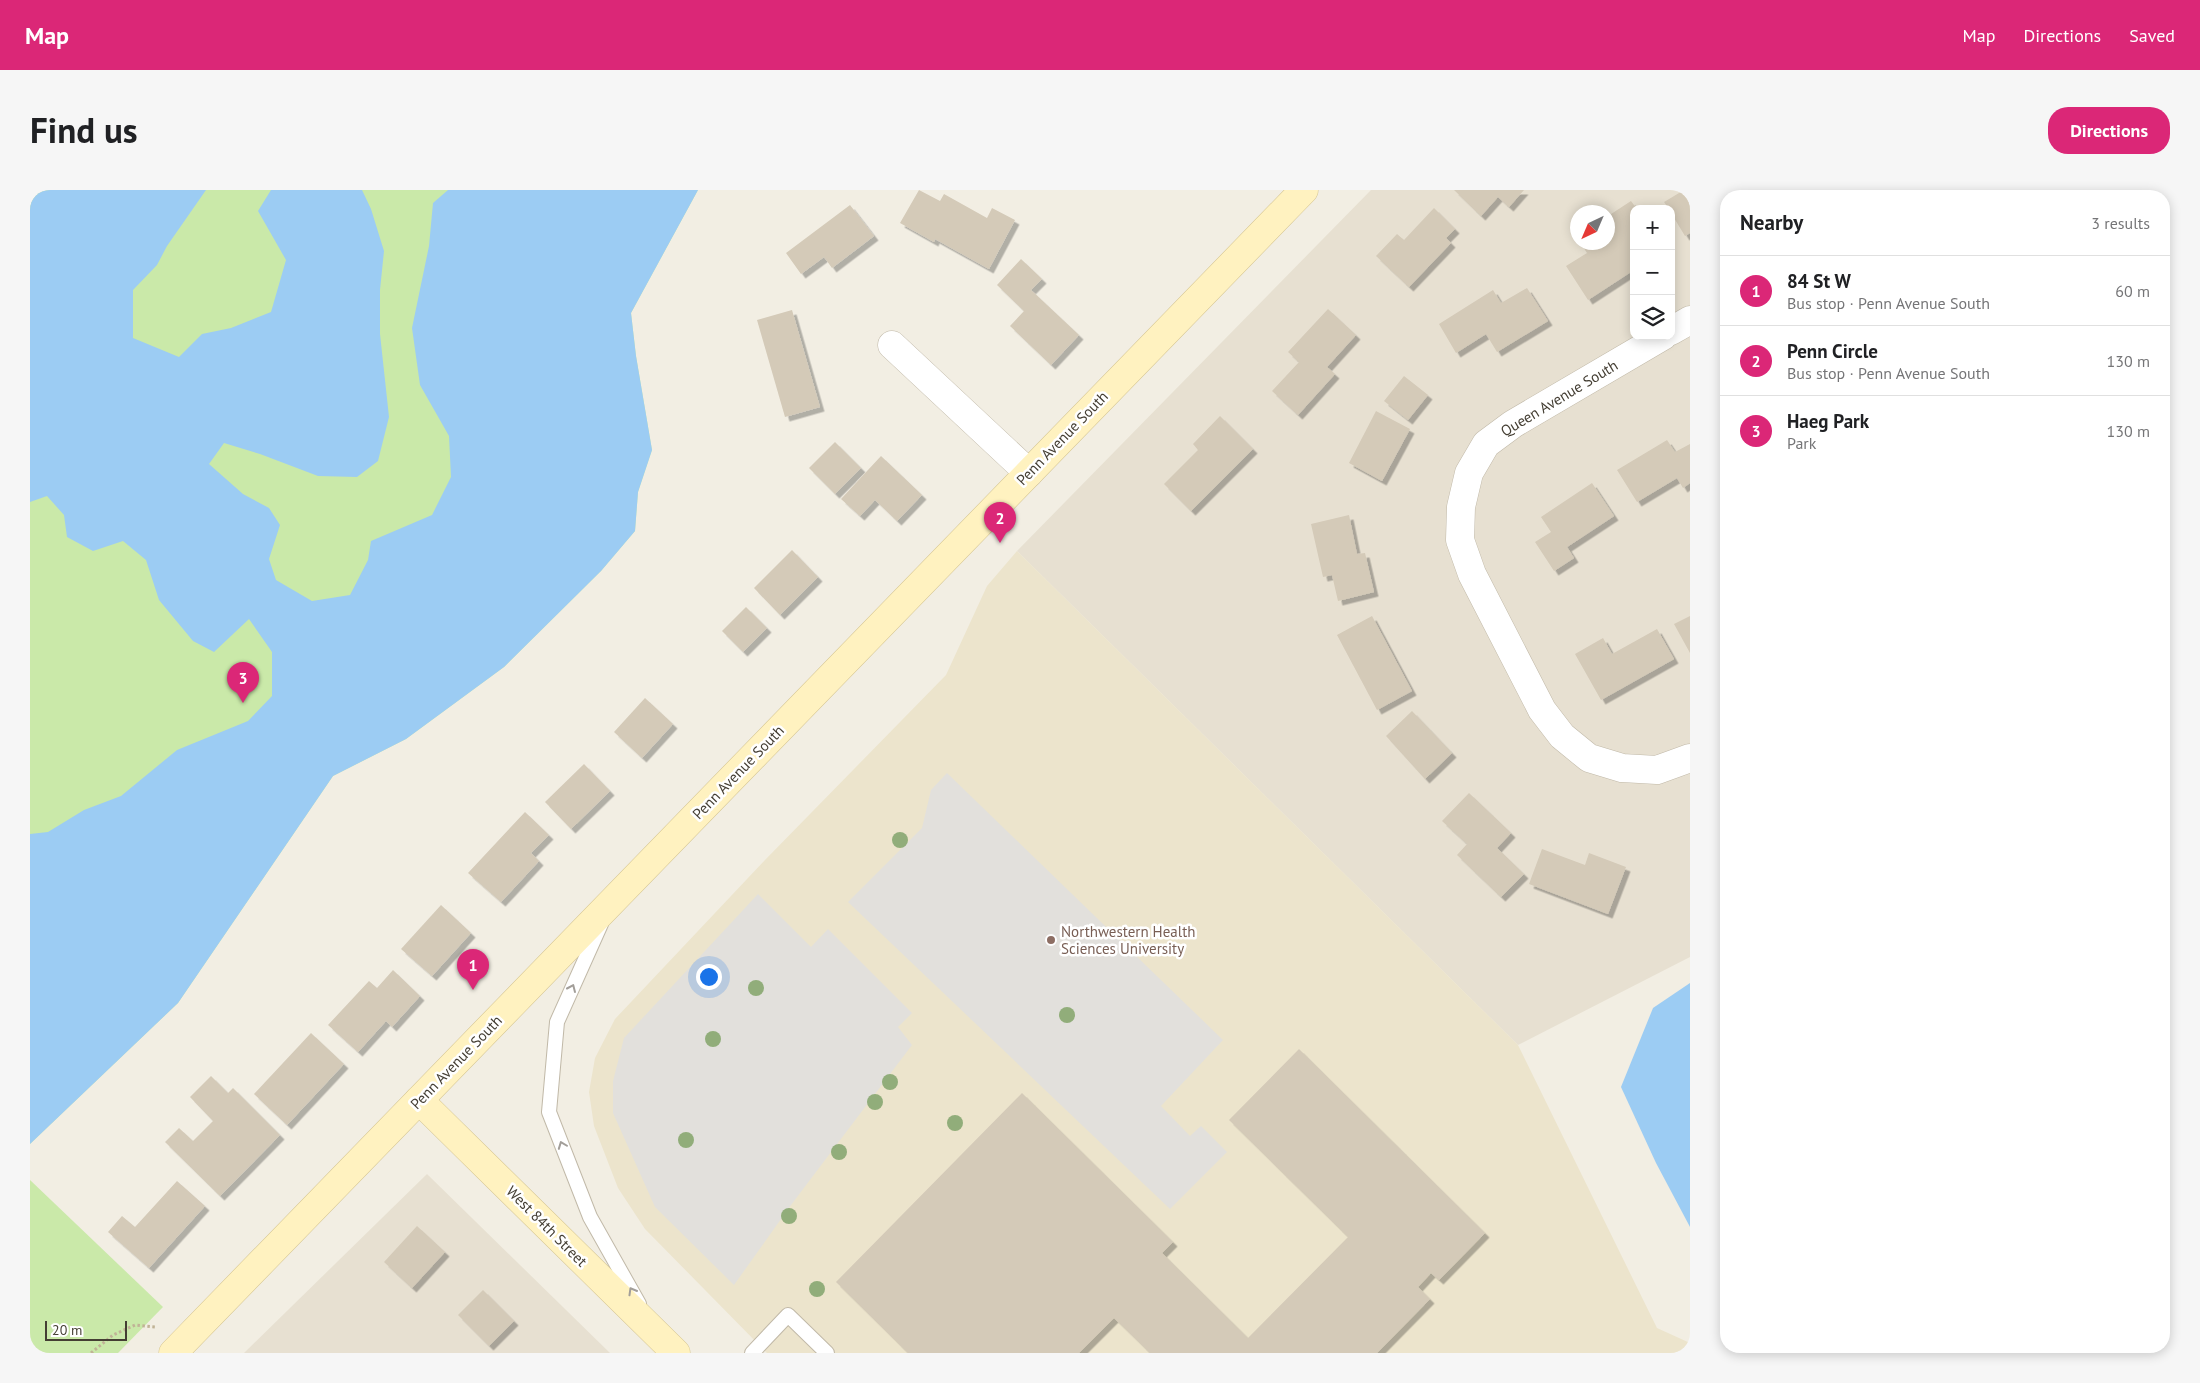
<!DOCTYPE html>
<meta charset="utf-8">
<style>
body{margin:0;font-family:"PT Sans",sans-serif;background:#f6f6f6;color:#202124}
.controls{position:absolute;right:15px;top:15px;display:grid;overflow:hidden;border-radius:10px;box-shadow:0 2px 12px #0003}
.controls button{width:45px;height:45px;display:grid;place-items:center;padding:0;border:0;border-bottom:1px solid #e0e0e0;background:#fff;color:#202124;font:25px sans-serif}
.compass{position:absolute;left:1540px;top:15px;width:45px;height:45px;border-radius:50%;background:#fff;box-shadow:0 2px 12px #0003;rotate:224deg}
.scale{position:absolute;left:15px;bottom:12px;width:82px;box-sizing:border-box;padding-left:5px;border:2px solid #443e33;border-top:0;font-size:14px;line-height:18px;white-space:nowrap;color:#443e33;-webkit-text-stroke:4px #fff;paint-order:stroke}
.you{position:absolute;left:678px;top:786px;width:18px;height:18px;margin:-12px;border:4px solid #fff;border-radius:50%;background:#1a73e8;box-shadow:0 0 0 8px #1a73e833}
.badge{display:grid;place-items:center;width:32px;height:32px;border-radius:50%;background:#db2777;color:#fff;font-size:16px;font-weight:700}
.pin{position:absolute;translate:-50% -41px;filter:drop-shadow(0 1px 2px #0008)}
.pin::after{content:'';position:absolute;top:26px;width:18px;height:15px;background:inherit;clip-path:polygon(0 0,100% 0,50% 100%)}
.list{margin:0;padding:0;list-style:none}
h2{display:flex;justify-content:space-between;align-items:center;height:65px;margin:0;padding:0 20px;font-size:21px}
h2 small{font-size:16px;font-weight:400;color:#757577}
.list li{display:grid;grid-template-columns:32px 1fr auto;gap:15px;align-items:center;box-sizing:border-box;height:70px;padding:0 20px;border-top:1px solid #e0e0e0}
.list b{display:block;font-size:19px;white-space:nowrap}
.list p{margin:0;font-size:16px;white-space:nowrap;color:#757577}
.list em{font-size:16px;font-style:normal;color:#757577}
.icon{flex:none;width:28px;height:28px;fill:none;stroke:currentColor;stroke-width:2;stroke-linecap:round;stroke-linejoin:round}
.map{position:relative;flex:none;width:1660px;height:1163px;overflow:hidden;border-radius:20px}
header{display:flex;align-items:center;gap:30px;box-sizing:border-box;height:70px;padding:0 25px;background:#db2777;color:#fff}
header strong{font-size:24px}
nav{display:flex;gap:28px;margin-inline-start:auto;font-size:18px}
.intro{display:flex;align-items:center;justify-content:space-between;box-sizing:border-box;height:120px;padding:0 30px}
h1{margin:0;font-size:35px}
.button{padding:12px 22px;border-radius:20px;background:#db2777;color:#fff;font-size:18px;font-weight:700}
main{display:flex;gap:30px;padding:0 30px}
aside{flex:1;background:#fff;border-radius:20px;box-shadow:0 2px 12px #0003}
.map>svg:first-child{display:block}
.residential{fill:#e7e0d1;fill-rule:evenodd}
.education{fill:#ece4cc}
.green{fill:#cae9a9}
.parking{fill:#e2e0dc}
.water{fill:#9cccf3}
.building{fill:#d4cab8;filter:url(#shadow)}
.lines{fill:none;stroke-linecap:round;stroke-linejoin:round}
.lane-casing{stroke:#c1b9a8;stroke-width:16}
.street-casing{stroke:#c1b9a8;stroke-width:29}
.secondary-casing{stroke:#d4c490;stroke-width:29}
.path{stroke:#c0b396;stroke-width:3;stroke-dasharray:2.5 2.5;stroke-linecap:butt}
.lane{stroke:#fff;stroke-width:14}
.street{stroke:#fff;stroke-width:28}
.secondary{stroke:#fff2c0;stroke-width:28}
.tree{fill:#91ad7a}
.oneway{stroke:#a29e99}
.education-dot{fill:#8d6e63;stroke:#fff;stroke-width:2}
.labels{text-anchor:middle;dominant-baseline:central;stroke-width:5;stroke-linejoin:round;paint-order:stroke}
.street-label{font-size:15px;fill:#443e33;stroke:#fff}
.education-label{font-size:15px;fill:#785e54;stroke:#fff;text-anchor:start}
</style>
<header>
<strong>Map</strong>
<nav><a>Map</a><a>Directions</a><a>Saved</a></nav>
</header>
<div class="intro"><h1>Find us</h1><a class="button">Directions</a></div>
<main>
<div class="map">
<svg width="1660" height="1163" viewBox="0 0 1660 1163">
<defs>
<filter id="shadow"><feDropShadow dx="4.5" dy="4.5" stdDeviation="0" flood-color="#0004"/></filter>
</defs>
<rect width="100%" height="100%" fill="#f2eee3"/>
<g class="residential">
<path d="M1341,0H1660V767L1488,855L987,361ZM1604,19H1641V146H1604ZM1548,22H1578V52H1548Z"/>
<path d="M397,984L580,1163H214Z"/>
</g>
<path class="education" d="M987,361L1488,855L1627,1138L1660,1153V1163H737L615,1039L588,998L564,936L559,902L565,868L585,829L735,670L916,485L957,396Z"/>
<g class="green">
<path d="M0,0H668L601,123L606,166L622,260L608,302L605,341L571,381L474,477L376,549L303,586L148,813L0,954Z"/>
<path d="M0,990L133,1117L88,1163H0Z"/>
</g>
<g class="parking">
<path d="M917,583L1193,850L1131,916L1160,946L1171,936L1197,962L1140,1019L818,712L892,638L901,600Z"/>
<path d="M728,704L781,757L798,739L882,823L868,837L882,855L761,1015L704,1095L625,1017L583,923V891L594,848Z"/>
</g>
<g class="water">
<path d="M0,0H176L137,56L127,75L103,100V148L149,167L172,144L201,138L241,122L256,70L228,21L241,0H332L341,19L354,61L350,100V144L359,227L348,271L327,287L288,286L230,264L194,253L179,274L213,304L239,318L250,335L239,369L246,390L282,411L320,405L338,370L341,351L402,325L421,287L419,246L390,195L382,138L399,56L403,13L418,0H668L601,123L606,166L622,260L608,302L605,341L571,381L474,477L376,549L303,586L148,813L0,954V644L18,642L54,620L91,606L147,560L218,531L242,506V462L219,429L184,462L163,451L129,410L116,370L93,351L63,361L37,347L34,325L17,306L0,312Z"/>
<path d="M1660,793V1037L1626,973L1591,897L1623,818Z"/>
</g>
<g class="building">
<path d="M889,0L910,11L914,4L957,28L962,18L985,30L959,79L905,49L904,52L870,33Z"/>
<path d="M1424,0H1494L1479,17L1468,7L1451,26Z"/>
<path d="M1654,0H1660V43L1655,46L1641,23V19H1639L1634,12Z"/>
<path d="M1601,11L1607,19H1604V54L1601,55L1604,59V80L1558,110L1536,76L1557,63L1550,52H1578V26Z"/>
<path d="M820,15L844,46L802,78L794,67L771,84L756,63Z"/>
<path d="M1404,18L1425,39L1416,48L1421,53L1379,97L1346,66L1367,44L1374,50Z"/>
<path d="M991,69L1012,89L1001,100L1049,145L1021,175L980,136L994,121L967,95Z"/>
<path d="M1497,98L1518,131L1467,162L1456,144L1426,163L1409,134L1463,100L1471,113Z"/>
<path d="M1298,119L1326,145L1297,177L1305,184L1268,225L1242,201L1269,172L1258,162Z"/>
<path d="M762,120L790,217L755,227L727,130Z"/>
<path d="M1374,186L1398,205L1378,230L1354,211Z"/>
<path d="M1346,221L1380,239L1352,291L1319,273Z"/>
<path d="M1190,226L1223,259L1161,321L1134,294L1168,260L1163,254Z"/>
<path d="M1637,250L1645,262L1660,254V293L1653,298L1647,288L1607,312L1587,280Z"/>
<path d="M805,252L831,278L805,304L779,278Z"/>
<path d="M851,266L892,305L867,331L845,310L830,326L811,309Z"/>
<path d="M1562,293L1584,326L1537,357L1544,368L1524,381L1505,352L1521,342L1511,327Z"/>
<path d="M1319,325L1327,364L1335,363L1344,402L1308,411L1302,385L1293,387L1281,334Z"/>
<path d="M762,360L788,387L750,425L724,398Z"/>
<path d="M716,417L737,438L713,462L692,441Z"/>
<path d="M1342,426L1382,501L1347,520L1307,445Z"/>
<path d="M1660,426V463L1644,434Z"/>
<path d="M1627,439L1644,469L1571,510L1545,464L1573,448L1582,464Z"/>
<path d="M615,508L643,534L612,568L584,542Z"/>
<path d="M1382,521L1422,563L1395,589L1356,546Z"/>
<path d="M554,574L580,601L541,639L515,612Z"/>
<path d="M1439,603L1481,643L1467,658L1494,684L1471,707L1427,665L1437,654L1412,631Z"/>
<path d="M495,622L519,645L501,663L509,671L471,712L438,683Z"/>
<path d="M1512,659L1555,675L1559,663L1596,677L1578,724L1499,694Z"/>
<path d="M411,715L441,743L402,786L371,759Z"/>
<path d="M363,780L390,806L362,837L356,831L328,862L298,835L339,791L347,798Z"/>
<path d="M281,843L314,874L257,935L224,904Z"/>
<path d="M1269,859L1455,1043L1409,1090L1401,1083L1388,1097L1400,1109L1347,1163H1120L1084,1128L1049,1163H878L806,1092L992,903L1143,1052L1132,1063L1218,1148L1318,1047L1199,930Z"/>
<path d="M181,886L198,903L203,898L250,945L190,1006L135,952L149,938L163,951L183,931L160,907Z"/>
<path d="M147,991L175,1016L119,1078L78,1042L92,1026L105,1037Z"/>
<path d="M387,1036L415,1062L382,1098L354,1072Z"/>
<path d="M453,1100L484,1131L459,1156L428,1125Z"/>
</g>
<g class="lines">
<defs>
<g id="lane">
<path d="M571,734L527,832L519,922L560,1027L609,1114"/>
<path d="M722,1163L758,1125L797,1163"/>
</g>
<g id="street">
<path d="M1641,141L1660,130"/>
<path d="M1633,146L1483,234L1456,254L1439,283L1431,317L1430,350L1442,384L1512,520L1532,546L1559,568L1592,578L1627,580L1660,568"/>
<path d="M862,155L999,283"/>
</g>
<g id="secondary">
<path d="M389,910L646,1163"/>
<path d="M143,1163L1274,0"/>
</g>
</defs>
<use href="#lane" class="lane-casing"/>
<use href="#street" class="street-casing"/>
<use href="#secondary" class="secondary-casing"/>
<path class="path" d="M61,1163L83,1145L105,1135L125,1137"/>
<use href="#lane" class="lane"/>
<use href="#street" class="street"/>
<use href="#secondary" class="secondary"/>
</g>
<g class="tree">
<circle cx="870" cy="650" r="8"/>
<circle cx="726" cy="798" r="8"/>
<circle cx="1037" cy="825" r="8"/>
<circle cx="683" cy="849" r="8"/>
<circle cx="860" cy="892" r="8"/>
<circle cx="845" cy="912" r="8"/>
<circle cx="925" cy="933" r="8"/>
<circle cx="656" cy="950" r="8"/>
<circle cx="809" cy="962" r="8"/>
<circle cx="759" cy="1026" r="8"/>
<circle cx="787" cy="1099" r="8"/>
</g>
<defs><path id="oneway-chevron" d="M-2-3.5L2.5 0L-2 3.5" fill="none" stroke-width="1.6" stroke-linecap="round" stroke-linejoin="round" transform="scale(1.25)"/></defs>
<g class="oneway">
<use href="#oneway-chevron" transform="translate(542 798) rotate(-66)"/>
<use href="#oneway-chevron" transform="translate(532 955) rotate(-111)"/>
<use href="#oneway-chevron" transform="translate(602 1101) rotate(-120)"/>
</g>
<circle class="education-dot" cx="1021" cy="750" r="5"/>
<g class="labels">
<g class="street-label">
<text transform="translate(1529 208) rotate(-31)">Queen Avenue South</text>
<text transform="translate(1032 248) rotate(-46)">Penn Avenue South</text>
<text transform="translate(708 582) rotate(-46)">Penn Avenue South</text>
<text transform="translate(426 872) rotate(-46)">Penn Avenue South</text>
<text transform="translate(517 1036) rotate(45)">West 84th Street</text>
</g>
<g class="education-label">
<text x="1031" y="741">Northwestern Health<tspan x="1031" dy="17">Sciences University</tspan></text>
</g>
</g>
</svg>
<div class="controls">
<button>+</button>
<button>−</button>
<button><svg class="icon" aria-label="layers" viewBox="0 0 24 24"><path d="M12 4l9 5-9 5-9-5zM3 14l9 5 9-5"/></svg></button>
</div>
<svg class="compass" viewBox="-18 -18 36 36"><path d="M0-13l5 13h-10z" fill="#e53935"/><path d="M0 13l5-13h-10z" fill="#757577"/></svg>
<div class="scale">20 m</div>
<div class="you"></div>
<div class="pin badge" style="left:443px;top:800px">1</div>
<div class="pin badge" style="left:970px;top:353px">2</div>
<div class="pin badge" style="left:213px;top:513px">3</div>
</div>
<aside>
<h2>Nearby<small>3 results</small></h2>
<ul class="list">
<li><span class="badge">1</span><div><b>84 St W</b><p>Bus stop · Penn Avenue South</p></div><em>60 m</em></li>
<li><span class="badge">2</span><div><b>Penn Circle</b><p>Bus stop · Penn Avenue South</p></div><em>130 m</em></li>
<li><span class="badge">3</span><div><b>Haeg Park</b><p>Park</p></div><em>130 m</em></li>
</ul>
</aside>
</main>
